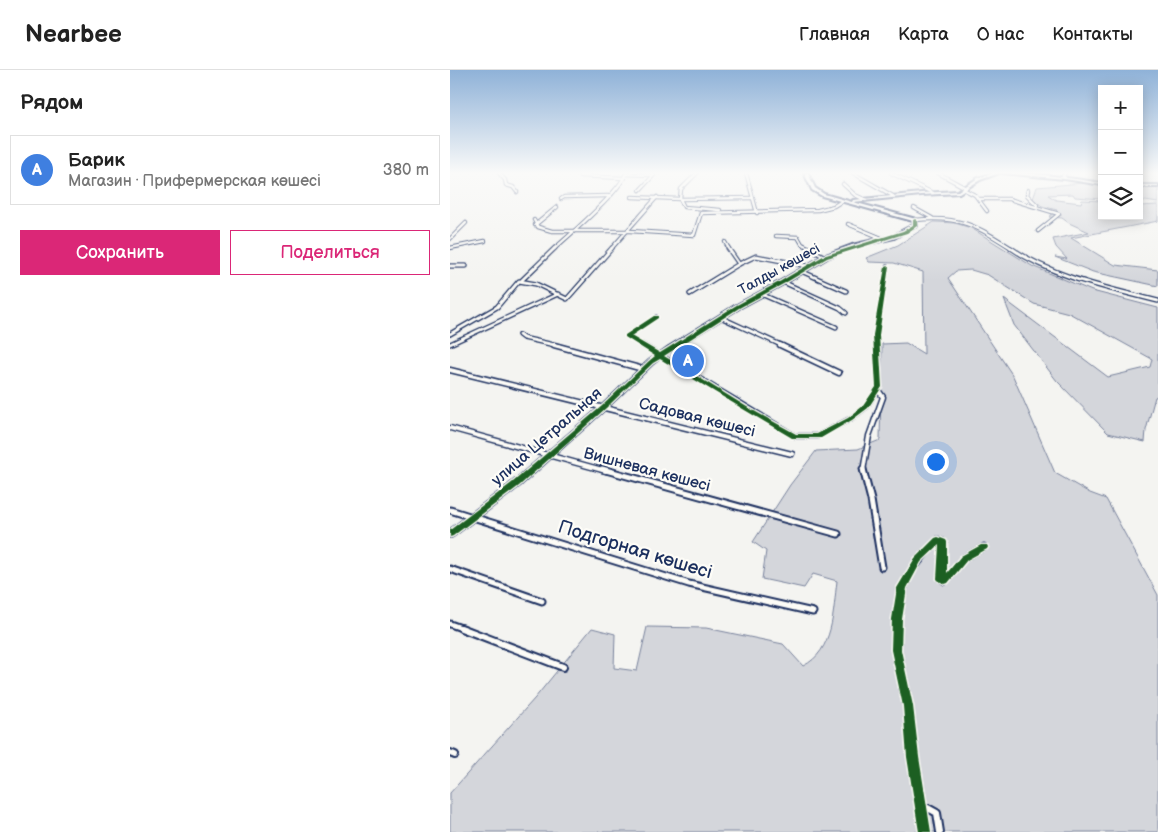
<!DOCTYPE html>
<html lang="ru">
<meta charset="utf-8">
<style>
body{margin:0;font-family:"Balsamiq Sans",sans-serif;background:#f2f2f2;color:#222}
.controls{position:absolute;right:15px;top:15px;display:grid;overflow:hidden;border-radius:0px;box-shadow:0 2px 12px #0003}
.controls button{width:45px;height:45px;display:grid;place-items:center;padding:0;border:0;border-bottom:1px solid #e0e0e0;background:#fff;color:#222;font:25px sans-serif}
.you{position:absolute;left:485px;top:391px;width:18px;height:18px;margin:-12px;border:4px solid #fff;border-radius:50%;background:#1a73e8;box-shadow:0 0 0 8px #1a73e833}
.badge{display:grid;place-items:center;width:32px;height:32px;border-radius:50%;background:#db2777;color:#fff;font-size:16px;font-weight:700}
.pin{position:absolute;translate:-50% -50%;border:2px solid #fff;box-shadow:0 1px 5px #0006}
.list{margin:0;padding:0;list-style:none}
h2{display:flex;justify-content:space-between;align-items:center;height:65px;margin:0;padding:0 20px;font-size:21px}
h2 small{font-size:16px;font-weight:400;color:#767676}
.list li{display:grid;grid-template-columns:32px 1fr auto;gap:15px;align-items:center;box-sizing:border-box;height:70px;margin:0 10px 10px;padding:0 10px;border:1px solid #e0e0e0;border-radius:0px}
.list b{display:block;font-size:19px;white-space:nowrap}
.list p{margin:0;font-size:16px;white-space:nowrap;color:#767676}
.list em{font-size:16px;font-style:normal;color:#767676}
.actions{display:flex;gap:10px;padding:15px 20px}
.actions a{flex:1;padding:11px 0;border:1px solid #db2777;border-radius:0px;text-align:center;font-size:18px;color:#db2777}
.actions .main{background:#db2777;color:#fff}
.icon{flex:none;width:28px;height:28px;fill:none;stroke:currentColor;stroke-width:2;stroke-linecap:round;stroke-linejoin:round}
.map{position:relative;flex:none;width:708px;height:762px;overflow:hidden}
header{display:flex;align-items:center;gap:30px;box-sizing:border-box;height:70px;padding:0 25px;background:#fff;border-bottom:1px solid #e0e0e0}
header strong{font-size:24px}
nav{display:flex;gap:28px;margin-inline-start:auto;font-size:18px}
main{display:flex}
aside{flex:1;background:#fff}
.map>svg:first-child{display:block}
.green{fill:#d4d6db;stroke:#78829c}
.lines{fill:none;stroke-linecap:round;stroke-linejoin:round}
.street-far4-casing{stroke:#1b2f5e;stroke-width:4.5}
.street-far3-casing{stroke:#1b2f5e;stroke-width:5.5}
.street-far2-casing{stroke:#1b2f5e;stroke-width:7}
.street-far1-casing{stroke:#1b2f5e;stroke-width:9}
.street-casing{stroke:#1b2f5e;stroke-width:10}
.secondary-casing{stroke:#1b2f5e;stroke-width:4}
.street-far4{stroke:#fdfcf7;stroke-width:2.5}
.street-far3{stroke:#fdfcf7;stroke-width:3}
.street-far2{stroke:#fdfcf7;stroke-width:4}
.street-far1{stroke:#fdfcf7;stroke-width:5}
.street{stroke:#fdfcf7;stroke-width:6}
.secondary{fill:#fdfcf7;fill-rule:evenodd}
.cycleway-casing{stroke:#fdfcf7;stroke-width:3}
.cycleway{fill:#1b5e20;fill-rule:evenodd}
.labels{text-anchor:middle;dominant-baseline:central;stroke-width:4.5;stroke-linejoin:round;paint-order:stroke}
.far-street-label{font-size:14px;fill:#1b2f5e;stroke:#fdfcf7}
.street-label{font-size:16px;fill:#1b2f5e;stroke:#fdfcf7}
.near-street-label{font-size:19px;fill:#1b2f5e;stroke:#fdfcf7}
</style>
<header>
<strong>Nearbee</strong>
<nav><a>Главная</a><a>Карта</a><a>О нас</a><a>Контакты</a></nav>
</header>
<main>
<aside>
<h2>Рядом<small></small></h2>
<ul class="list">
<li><span class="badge" style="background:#3f7fe0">A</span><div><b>Барик</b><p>Магазин · Прифермерская көшесі</p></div><em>380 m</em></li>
</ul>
<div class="actions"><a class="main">Сохранить</a><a>Поделиться</a></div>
</aside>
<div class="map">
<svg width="708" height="762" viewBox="0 0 708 762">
<rect width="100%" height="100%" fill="#f4f4f1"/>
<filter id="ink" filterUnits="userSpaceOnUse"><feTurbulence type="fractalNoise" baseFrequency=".02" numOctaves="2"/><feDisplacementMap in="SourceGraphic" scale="10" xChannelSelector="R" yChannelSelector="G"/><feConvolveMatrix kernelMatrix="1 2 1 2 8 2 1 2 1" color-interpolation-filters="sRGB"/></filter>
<g filter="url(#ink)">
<g class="green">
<path d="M633,113L652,115V129L625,127L623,124L598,125L606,130L631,133L632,130L652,131V146H689V136L708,135V151L621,168L665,195L708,200V216L643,202L605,187L617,189L606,177L603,169L639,162L619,153L612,148L599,147L607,140L592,136L583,129L587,117Z"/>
<path d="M689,117H708V133L689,130Z"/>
<path d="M484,152L505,153L521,158L582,196L642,221L708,238V326L705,327L696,360L695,372L658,363L607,311L564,255L554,229L658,307L700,297L702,289L619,243L584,234L538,205L521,200L506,201L498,208L563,306L605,403L640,423L656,429L708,525V762H0V723L85,628L142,558L165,564L164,598L187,601L197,557L256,558L333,574L353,596C384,581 383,541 387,511L363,504L354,518L312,509L316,481L303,472L340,415L366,381L408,379L430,370L432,274L456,273L474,284L473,202L444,193L419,192L416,188L448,175Z"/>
</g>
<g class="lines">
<defs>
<g id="street-far4">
<path d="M49,103L55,110L56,115L63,117L67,122"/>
<path d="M129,103L130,106L175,108"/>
<path d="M296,103L307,143"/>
<path d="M403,103L443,126"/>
<path d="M441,103L483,123"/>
<path d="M488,103L516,118"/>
<path d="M615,103L613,106L615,108"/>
<path d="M176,104L204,105L190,120"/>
<path d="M393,114L405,125L416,130"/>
<path d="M515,120L525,125L537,141"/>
<path d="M578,120L577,125L587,135"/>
<path d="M182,127L230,129L231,119L247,103"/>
<path d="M111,129L114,127L158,126"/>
<path d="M529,129H559L609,144L588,161"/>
<path d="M464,138L482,148"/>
<path d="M270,140L234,137L230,129L303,128"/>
<path d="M84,150L88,157L102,161H180L244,165L251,143L368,140L384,136L392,131"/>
<path d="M465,150C509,145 527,156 563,179"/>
<path d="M398,154L434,169"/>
<path d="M85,155L107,137"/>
<path d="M326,166L348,167L352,174L362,179"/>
<path d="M0,169L16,153"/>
<path d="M275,172L279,179"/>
<path d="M0,178L35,171"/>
<path d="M104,179C121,164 170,122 176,103"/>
<path d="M161,179L207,127"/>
</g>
<g id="street-far3">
<path d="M278,178L289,194"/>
<path d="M359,178L375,187"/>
<path d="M561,178C605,208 658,218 708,231"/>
<path d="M0,196H16"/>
<path d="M351,201L396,221"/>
<path d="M72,210L105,178"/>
<path d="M333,212L390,238L396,243"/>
<path d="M240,224L289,194L306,186L358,196"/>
<path d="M311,224L386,257"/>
<path d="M270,247L333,276"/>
<path d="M0,264L47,237L69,211L86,214L117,229L162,178"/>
<path d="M69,265L73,268L109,276"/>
<path d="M0,274L108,224"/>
<path d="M194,276L177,266L206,247"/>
<path d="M427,276L426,265L437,197"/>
</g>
<g id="street-far2">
<path d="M104,275L193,299"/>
<path d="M192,275L345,366H368L400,349L416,337L429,317L427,275"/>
<path d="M330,275L389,303"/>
<path d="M0,300L342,384"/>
<path d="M0,358L156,401"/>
<path d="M413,401L419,366L433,327L428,320"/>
</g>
<g id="street-far1">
<path d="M152,399L388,464"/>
<path d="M413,399L421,430L432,497"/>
<path d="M0,440L239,514L363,542"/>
<path d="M0,499L92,531"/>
<path d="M0,554L14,559"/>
<path d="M447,559C448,518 459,499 488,470L493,472L492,509L495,511L514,488L534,477"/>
</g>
<g id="street">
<path d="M11,558L113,597"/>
<path d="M447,558L446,580L458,636L463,687L475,762"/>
<path d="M0,683L5,685"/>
<path d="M471,741L478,738L487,743L490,762"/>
</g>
<g id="secondary">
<path d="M354,103H358L365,118L374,124L402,132L403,130L471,123L508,121L528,108L544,103H549L530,110L509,123L471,125L403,132L466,149L467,156L444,168L405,177L377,188L335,213L289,238L223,279L203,293L156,338L69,416L3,466L0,467V460L63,412L152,336L199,291L219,277L285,236L331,211L373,186L402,175L442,166L463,155V151L372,126L362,120Z"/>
<path d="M552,103C585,102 619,108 652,113V115L615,109Z"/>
<rect x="689" y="115" width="19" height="2"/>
</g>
</defs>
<use href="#street-far4" class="street-far4-casing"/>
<use href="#street-far3" class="street-far3-casing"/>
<use href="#street-far2" class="street-far2-casing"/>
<use href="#street-far1" class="street-far1-casing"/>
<use href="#street" class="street-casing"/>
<use href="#secondary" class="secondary-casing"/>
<use href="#street-far4" class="street-far4"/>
<use href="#street-far3" class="street-far3"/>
<use href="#street-far2" class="street-far2"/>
<use href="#street-far1" class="street-far1"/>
<use href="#street" class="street"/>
<use href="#secondary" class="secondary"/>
<defs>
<g id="cycleway">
<path d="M465,149L467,150V156L457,163L377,188L335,213L289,238L214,286L297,337L346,364H367L398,348L413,336L426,317L423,265L435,197L439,196L429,265L432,317L418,338L402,350L371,368H342L293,339L210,289L203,293L156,338L69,416L3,466L0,467V460L63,412L152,336L199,291L205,286L175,267V265L204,246H208V248L181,266L210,283L285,236L331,211L373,186L453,161L463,155V150Z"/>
<path d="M488,467L496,470L497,472V503L511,486L531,475H537L538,477L537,479L517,490L498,513L495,514L489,511L487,509L489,475L471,492L457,518L452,549L451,580L463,636L469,687L481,762H469L457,687L453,636L441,580L442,549L447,518L465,488L485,468Z"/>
</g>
</defs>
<use href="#cycleway" class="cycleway-casing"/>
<use href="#cycleway" class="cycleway"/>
</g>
</g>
<linearGradient id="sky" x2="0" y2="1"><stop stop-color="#8fb2d8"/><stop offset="0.49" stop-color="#fafaf9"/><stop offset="1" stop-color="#fafaf9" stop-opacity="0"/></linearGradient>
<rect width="708" height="210" fill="url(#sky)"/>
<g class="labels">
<g class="far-street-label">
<text transform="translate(329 199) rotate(-29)">Талды көшесі</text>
</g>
<g class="street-label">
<text transform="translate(247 348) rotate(14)">Садовая көшесі</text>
<text transform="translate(97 367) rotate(-41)">улица Цетральная</text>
<text transform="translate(197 400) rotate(15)">Вишневая көшесі</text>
</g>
<g class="near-street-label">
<text transform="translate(185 480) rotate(17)">Подгорная көшесі</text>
</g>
</g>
</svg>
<div class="controls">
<button>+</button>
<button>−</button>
<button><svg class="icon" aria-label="layers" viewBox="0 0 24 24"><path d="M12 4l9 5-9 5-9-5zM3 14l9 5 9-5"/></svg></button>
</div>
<div class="you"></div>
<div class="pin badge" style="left:238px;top:291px;background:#3f7fe0">A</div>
</div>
</main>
